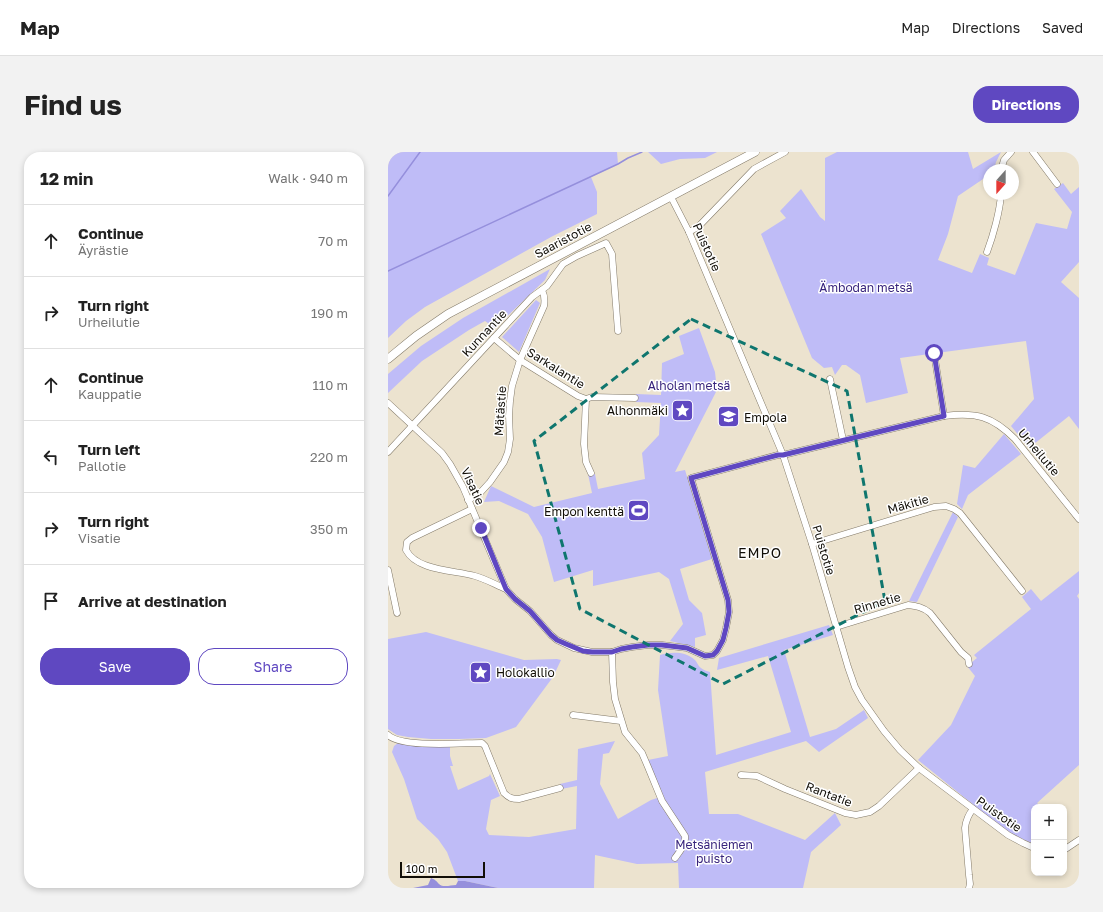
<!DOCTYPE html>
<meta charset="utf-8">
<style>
body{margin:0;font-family:"Golos Text",sans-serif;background:#f2f2f2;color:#222}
.controls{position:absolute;right:12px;bottom:12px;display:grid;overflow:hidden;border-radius:8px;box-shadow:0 2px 6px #0003}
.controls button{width:36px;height:36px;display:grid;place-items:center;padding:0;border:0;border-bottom:1px solid #e0e0e0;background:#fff;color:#222;font:20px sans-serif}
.compass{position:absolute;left:595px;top:12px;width:36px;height:36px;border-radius:50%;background:#fff;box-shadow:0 2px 6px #0003;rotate:201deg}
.scale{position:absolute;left:12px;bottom:10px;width:85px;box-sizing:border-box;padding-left:4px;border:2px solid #110e07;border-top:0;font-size:11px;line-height:14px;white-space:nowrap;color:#110e07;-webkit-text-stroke:3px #fff;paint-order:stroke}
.stop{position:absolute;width:12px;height:12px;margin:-9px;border:3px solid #5f48c1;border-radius:50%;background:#fff}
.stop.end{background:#5f48c1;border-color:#fff;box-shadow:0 1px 4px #0008}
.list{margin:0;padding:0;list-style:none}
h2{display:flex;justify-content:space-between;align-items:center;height:52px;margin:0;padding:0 16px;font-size:17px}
h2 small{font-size:13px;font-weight:400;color:#767676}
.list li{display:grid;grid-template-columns:26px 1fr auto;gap:12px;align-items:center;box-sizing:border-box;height:72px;padding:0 16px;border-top:1px solid #e0e0e0}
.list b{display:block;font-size:15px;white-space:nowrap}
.list p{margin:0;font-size:13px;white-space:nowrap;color:#767676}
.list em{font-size:13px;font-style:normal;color:#767676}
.actions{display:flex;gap:8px;padding:12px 16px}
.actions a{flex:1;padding:9px 0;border:1px solid #5f48c1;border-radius:16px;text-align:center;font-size:14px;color:#5f48c1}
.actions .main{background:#5f48c1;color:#fff}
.icon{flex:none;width:22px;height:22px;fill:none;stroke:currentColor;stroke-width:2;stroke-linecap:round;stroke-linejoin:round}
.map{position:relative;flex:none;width:691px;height:736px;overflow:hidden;border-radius:16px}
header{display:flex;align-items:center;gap:24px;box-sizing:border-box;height:56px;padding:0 20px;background:#fff;border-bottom:1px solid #e0e0e0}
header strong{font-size:19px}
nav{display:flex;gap:22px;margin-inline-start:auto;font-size:14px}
.intro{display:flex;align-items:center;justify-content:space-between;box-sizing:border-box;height:96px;padding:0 24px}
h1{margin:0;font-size:28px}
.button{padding:10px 18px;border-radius:16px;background:#5f48c1;color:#fff;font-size:14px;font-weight:700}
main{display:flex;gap:24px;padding:0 24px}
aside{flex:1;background:#fff;border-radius:16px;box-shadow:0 2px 6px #0003}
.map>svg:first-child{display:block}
.green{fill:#bfbcf7}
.water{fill:#958fdc}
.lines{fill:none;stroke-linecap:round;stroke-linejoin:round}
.stream{stroke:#958fdc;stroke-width:1.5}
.minor-casing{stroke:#837a69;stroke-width:7}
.major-casing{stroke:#837a69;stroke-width:9}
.minor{stroke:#fff;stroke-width:6}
.major{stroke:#fff;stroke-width:8}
.route{stroke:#5f48c1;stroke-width:5}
.marked{fill:none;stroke:#0f766e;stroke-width:3;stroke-dasharray:8 5;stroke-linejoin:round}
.labels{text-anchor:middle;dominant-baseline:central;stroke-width:3;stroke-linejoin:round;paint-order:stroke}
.street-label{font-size:12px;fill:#110e07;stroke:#fff}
.park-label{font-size:12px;fill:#38247d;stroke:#fff}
.poi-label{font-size:12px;fill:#110e07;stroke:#fff;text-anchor:end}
.quarter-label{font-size:14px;letter-spacing:1px;fill:#110e07;stroke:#fff}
</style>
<header>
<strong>Map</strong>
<nav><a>Map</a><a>Directions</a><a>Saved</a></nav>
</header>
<div class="intro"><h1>Find us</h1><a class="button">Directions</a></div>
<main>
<aside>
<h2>12 min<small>Walk · 940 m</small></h2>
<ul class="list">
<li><svg class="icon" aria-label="ahead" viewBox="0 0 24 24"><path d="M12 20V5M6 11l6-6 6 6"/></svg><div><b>Continue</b><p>Äyrästie</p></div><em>70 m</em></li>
<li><svg class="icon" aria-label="right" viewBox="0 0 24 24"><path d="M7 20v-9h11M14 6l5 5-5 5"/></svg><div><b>Turn right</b><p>Urheilutie</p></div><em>190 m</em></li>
<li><svg class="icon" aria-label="ahead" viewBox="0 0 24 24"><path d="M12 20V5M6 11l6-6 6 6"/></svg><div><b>Continue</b><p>Kauppatie</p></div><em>110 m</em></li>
<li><svg class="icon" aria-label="left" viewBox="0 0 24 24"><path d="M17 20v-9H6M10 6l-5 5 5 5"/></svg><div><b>Turn left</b><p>Pallotie</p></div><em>220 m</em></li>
<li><svg class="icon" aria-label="right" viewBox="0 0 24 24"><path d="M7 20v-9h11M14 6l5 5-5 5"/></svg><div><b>Turn right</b><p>Visatie</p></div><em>350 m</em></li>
<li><svg class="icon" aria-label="arrive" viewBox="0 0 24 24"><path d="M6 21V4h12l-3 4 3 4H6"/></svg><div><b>Arrive at destination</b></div></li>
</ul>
<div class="actions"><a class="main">Save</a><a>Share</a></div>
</aside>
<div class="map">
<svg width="691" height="736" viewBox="0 0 691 736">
<rect width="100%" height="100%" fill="#ece3cf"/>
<g class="green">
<path d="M0,0H229L230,12L203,25L209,40V62L163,85L37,155L18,169L0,186Z"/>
<path d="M260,0H329L317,6L292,7L273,12Z"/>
<path d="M449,0H580L585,17L613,0L608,10L606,18H601V23L570,44L560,82L550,108L584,121L592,102L601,106L599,113L627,123L648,71L679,77L684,60L666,37L675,31L683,42L691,35V110L673,130L691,146V277L681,264L641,296L623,274L646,247L638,189L512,206L520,241L478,251L472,223L458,213H454L447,223L444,215L436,216L424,206L373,82L398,66L392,59L413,37L432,65L437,69V6Z"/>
<path d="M162,117L157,128L107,176L97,169L81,178L34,209L0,241V222L33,194L75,166Z"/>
<path d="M148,148L152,151L131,200L114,185Z"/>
<path d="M311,176L327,220L329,238L287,320L297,318L324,407L292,417L301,448L314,461L318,483L307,486V495L282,489L295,472L281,427L271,420L205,434V418L166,430L154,385L140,362L111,349L96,350L103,334L146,355L204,341L200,322H207L210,337L257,327L254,301L271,283L273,251L248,250V242L273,243L274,211L296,202L291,184Z"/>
<path d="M616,282L633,302L580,343L574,357L569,352L575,313L587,316Z"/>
<path d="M565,360L570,365L529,450L521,449Z"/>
<path d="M691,419V441L689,444L691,447V613L649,651L653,655H646V692L627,684L613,675L530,608L563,573L587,524L579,514L589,506L586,503L643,457L634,445L643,437L653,449Z"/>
<path d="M441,473L445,483L396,498L422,585L448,577L476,558L480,566L431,600L418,589L317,620L321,662H350L417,688L447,661L453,673L423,700L415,736H291L290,711L249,712L207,703L206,736H110L77,729H70L59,700L50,687L29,667L16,627L4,600L6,594L10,591L24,593L62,595V604L65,614H62L70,638L101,624L102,622L112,644L103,648L98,677L101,683L141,685L188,677L189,634L173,637L172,632L189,628L190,597L227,589L221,601L215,602L212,632L230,667L263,648L275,644L260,608L280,604L270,538L272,503C284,500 296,499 307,508C309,510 310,514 313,516C315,518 319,519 322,520L328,603L403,580L380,504L329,518L331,506Z"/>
<path d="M38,480L136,508L169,507L173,508L165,525L128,575L98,586L71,587H43L20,585L9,583L0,577V487Z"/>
</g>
<path class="water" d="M43,726C48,728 48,729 51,732C55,736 63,733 68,733L70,729H77L110,736H25L40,733Z"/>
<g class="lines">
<g class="stream">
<path d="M0,44L32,0"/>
<path d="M0,119L230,12L240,6L254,0"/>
</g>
<defs>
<g id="minor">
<path d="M645,0L669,32"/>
<path d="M613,18L616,8L623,0"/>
<path d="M283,45L301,80L395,303L424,392L460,515L467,535L474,548L496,579L512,598L531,616L620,683L635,691L646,696"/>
<path d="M301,80L310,75L366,17L397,0"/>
<path d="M599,100C605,84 612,59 613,42"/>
<path d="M106,186L132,208L190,244L198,247L196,292L198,310L203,321"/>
<path d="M546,201L556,264"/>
<path d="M442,227L455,288"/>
<path d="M198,247L204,245L247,246"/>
<path d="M0,251L54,301L62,312L75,335L118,437L127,447L142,459L163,483L169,488L186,496L204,500H224L233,497L244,495L260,493H274L299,496L317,504L325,503L329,499L335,488L338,476L341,460L340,448L303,326L390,303H395L556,264C588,260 604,264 627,287L691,367"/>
<path d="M0,300L116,175L144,145L159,134L175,112L189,104L218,91L224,102L230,179"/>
<path d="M80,348L91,342L102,330L116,310L120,300L122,287L121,264L122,249L124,234L132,208L156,154C157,148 157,144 154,138"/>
<path d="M84,357L24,386L19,390L18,398C29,419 66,418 87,424C98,427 108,433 118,437"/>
<path d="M424,392L546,355L558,354L566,357L572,361L634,439"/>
<path d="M0,418L9,461"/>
<path d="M448,475L520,453C528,454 535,455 542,461L573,500L580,506L581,512"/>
<path d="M224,500L225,530L227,547L237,580L254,601L260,615L274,649L297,684C298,693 292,699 287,706"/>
<path d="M185,563L233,569"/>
<path d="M0,583C14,596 73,591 94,591L97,594L99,599L116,641C121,646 124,647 131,647L172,636"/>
<path d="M353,623L369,624L397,637L457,661L468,663L482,660L491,654L531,616"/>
<path d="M676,698L691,688"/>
<path d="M581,736L582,732L581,723L577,676C578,668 580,663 585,657"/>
</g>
<path id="major" d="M0,207L28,184L60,162L367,0"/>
</defs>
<use href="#minor" class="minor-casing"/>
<use href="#major" class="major-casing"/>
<use href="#minor" class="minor"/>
<use href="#major" class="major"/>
</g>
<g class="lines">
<path class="route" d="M93,376L113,425L118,437L127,447L142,459L163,483L169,488L178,492L195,499L204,500H224L233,497L244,495L260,493H274L299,496L317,504L325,503L329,499L335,488L338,476L341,460L340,448L303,326L390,303H395L556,264L546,201"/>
</g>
<path class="marked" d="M303,167L459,239L497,449L335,532L192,457L146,289Z"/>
<defs>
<symbol id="sight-square" viewBox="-11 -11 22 22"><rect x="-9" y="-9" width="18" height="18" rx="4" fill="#5f48c1" stroke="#fff"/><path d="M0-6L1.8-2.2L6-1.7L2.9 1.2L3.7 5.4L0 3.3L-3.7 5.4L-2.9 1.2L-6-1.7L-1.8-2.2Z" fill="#fff"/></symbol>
<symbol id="school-square" viewBox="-11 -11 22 22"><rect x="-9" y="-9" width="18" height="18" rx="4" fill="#5f48c1" stroke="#fff"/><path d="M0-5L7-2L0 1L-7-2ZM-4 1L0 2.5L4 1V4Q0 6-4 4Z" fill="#fff"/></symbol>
<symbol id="stadium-square" viewBox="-11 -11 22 22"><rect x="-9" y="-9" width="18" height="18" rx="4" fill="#5f48c1" stroke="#fff"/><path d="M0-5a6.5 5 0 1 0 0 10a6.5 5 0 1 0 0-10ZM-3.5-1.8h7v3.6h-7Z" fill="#fff"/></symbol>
</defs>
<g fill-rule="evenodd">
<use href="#sight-square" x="282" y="246" width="25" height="25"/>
<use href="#school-square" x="328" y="252" width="25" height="25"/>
<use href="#stadium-square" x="238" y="346" width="25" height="25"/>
<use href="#sight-square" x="80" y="508" width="25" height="25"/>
</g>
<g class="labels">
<g class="street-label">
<text transform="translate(175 88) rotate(-28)">Saaristotie</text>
<text transform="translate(319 95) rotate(66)">Puistotie</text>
<text transform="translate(96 181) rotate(-47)">Kunnantie</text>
<text transform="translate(168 216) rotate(32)">Sarkalantie</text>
<text transform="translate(112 259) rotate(-86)">Mätästie</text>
<text transform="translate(651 300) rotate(50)">Urheilutie</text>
<text transform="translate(85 334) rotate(65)">Visatie</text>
<text transform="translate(520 352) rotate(-16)">Mäkitie</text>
<text transform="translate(436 398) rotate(73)">Puistotie</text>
<text transform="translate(489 451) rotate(-16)">Rinnetie</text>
<text transform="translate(441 642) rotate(21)">Rantatie</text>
<text transform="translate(611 662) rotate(35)">Puistotie</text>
</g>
<g class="park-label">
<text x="478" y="135">Ämbodan metsä</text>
<text x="301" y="233">Alholan metsä</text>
<text x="326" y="692">Metsäniemen<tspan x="326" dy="14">puisto</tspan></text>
</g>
<g class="poi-label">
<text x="280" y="258">Alhonmäki</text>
<text x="356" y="265" text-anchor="start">Empola</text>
<text x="236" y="359">Empon kenttä</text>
<text x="108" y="520" text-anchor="start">Holokallio</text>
</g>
<g class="quarter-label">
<text x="372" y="400">EMPO</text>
</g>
</g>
</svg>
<div class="controls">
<button>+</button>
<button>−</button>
</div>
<svg class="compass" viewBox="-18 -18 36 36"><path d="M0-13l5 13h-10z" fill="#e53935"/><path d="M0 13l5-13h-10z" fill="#767676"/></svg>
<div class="scale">100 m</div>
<div class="stop" style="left:546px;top:201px"></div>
<div class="stop end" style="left:93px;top:376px"></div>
</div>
</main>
